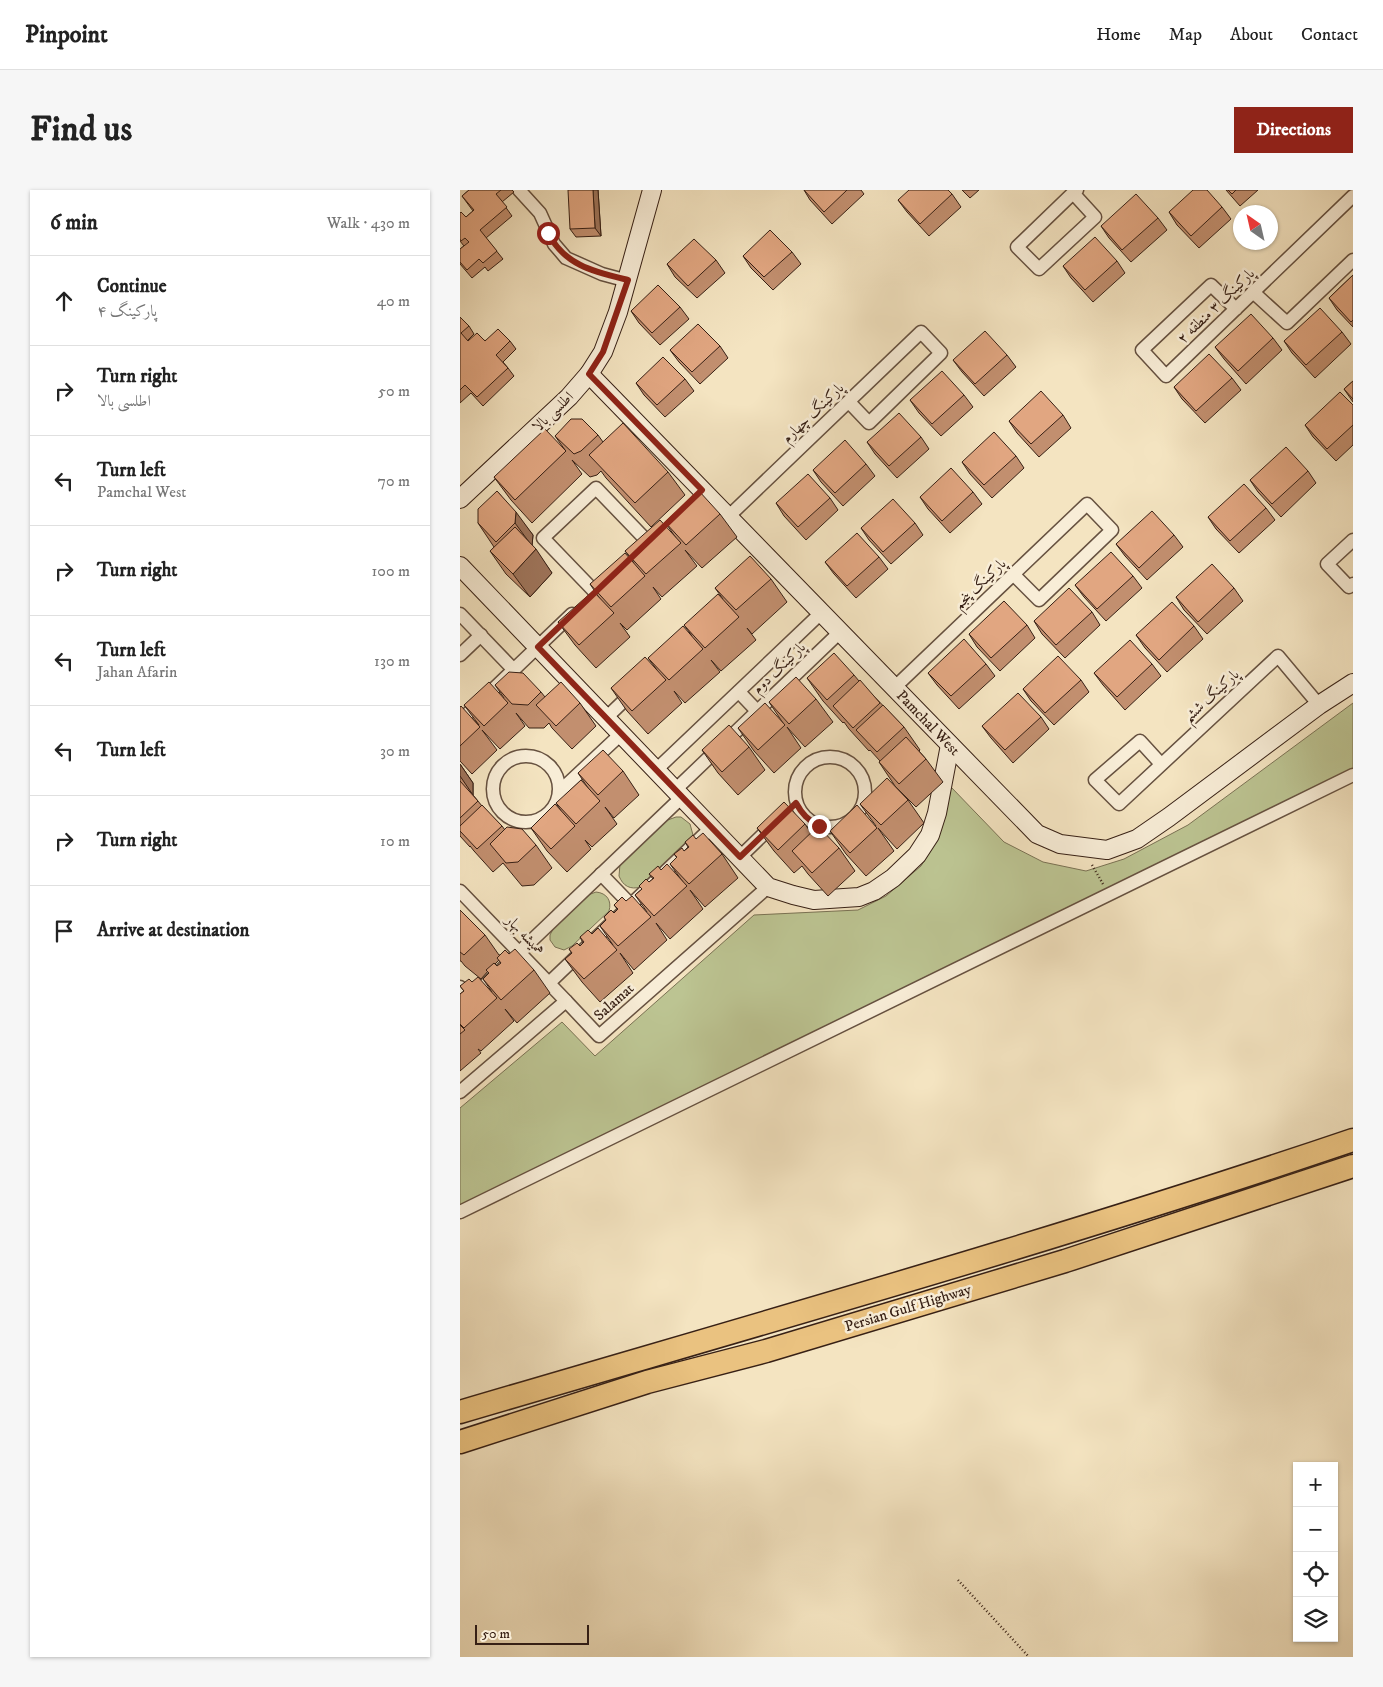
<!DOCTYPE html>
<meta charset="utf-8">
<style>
body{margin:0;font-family:"IM FELL DW Pica",Amiri,serif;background:#f6f6f6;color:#222}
.controls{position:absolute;right:15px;bottom:15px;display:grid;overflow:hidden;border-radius:0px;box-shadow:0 1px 4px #0004}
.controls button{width:45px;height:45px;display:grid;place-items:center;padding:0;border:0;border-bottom:1px solid #e0e0e0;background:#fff;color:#222;font:25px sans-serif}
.compass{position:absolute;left:773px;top:15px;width:45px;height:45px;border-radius:50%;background:#fff;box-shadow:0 1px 4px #0004;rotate:326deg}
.scale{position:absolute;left:15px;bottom:12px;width:114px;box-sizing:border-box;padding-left:5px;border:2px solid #372015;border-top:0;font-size:14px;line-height:18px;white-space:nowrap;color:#372015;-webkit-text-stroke:4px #f8edd7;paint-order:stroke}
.stop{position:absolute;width:15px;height:15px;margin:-11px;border:4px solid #8f2418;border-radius:50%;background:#fff}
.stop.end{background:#8f2418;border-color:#fff;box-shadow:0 1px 5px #0008}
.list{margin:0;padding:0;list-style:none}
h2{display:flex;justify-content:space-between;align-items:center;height:65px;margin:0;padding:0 20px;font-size:21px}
h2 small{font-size:16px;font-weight:400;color:#767676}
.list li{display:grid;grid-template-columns:32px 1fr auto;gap:15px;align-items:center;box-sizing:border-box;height:90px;padding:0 20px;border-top:1px solid #e0e0e0}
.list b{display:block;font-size:19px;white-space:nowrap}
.list p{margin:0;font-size:16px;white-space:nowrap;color:#767676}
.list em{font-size:16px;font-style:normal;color:#767676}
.icon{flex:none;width:28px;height:28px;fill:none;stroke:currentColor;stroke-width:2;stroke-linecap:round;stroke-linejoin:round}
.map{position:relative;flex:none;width:893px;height:1467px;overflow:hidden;border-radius:0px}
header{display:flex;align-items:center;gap:30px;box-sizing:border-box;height:70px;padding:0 25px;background:#fff;border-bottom:1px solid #e0e0e0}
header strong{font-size:24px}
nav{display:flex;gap:28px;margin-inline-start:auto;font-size:18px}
.intro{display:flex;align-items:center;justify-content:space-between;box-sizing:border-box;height:120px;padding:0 30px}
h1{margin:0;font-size:35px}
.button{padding:12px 22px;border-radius:0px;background:#8f2418;color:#fff;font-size:18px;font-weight:700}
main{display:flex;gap:30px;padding:0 30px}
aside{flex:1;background:#fff;border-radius:0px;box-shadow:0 1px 4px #0004}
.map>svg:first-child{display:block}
.green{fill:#bcc492;stroke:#7a7254}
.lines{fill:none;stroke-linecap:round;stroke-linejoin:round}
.street-casing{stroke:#665140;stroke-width:15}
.secondary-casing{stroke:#372015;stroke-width:20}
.highway-casing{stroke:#372015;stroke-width:25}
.path{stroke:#372015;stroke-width:2.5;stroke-dasharray:1 2.5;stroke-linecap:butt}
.street{stroke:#f8edd7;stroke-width:12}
.secondary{stroke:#f8edd7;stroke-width:18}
.highway{stroke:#eac280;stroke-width:22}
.wall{fill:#c28f6f;stroke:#372015;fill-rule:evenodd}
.shaded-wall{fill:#9e745a;stroke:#372015}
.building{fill:#e1a681;stroke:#372015}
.route{stroke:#8f2418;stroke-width:6}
.labels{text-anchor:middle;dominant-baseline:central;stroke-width:5;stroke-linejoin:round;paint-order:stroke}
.street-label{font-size:15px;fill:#372015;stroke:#f8edd7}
</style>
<header>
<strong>Pinpoint</strong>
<nav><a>Home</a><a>Map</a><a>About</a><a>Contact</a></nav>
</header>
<div class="intro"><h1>Find us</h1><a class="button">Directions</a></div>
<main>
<aside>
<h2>6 min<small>Walk · 430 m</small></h2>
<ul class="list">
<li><svg class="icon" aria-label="ahead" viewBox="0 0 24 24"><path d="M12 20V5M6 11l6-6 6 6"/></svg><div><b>Continue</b><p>پارکینگ ۴</p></div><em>40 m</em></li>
<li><svg class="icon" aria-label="right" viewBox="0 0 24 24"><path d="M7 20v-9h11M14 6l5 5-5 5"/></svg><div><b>Turn right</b><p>اطلسی بالا</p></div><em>50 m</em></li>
<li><svg class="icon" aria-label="left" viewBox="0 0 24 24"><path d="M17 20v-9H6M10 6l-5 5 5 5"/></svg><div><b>Turn left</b><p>Pamchal West</p></div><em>70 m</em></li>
<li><svg class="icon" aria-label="right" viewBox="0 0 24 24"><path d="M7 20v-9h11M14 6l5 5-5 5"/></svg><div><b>Turn right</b></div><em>100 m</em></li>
<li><svg class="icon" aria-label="left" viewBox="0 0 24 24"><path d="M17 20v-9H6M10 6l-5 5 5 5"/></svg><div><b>Turn left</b><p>Jahan Afarin</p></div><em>130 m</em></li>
<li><svg class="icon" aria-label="left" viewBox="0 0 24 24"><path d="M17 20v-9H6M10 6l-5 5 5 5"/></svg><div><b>Turn left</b></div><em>30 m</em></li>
<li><svg class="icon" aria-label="right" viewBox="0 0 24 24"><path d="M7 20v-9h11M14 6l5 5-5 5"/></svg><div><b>Turn right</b></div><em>10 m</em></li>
<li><svg class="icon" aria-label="arrive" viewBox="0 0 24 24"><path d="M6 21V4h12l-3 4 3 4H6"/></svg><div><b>Arrive at destination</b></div></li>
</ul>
</aside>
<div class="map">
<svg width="893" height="1467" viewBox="0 0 893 1467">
<rect width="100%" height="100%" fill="#f4e4c1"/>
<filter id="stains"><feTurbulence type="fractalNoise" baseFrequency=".004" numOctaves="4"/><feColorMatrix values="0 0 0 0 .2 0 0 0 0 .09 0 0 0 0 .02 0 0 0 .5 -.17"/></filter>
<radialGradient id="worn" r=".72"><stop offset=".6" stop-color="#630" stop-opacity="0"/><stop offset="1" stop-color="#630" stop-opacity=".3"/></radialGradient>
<g class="green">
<path d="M893,513V590L0,1027V918L102,832L135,866L294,725L398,720L426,706L461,676L477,650L491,597L544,652L583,672L626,681L664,669L728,635Z"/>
<path d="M216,627H221L230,634L233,645L231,651L181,697C170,700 163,696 159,686L160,674L205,631Z"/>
<path d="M136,702C147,703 152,711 149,721L112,756L104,760L95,757L90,750V745L94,737L128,705Z"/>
</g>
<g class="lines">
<defs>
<g id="street">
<path d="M59,0L80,23L94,54L106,68L142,84L168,91"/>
<path d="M613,3L635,27L579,79L557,57L613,3L617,0"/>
<path d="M793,102L827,133L893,70"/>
<path d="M776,119L751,95L682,160L706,186L893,6"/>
<path d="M268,327L461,142L481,163L409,233L389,212"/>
<path d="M893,350L867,374L889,397L893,394"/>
<path d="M135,402L83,348L136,298L188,352"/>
<path d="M0,424L54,480"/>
<path d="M0,465L21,445"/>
<path d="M434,498L627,314L652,340L579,410L553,384"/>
<path d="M279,502L297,521"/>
<path d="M146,528L173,502"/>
<path d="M0,531L112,424"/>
<circle cx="66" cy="599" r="33"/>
<circle cx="370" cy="602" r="35"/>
<path d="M701,574L680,551L635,590L659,614L818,466L859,515"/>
<path d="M196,580L361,423"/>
<path d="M215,600L380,442"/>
<path d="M99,602L161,544"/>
<path d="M280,667L314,634"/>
<path d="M141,684L171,715"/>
<path d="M0,701L106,811"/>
<path d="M89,793L251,638"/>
<path d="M0,797L11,808"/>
<path d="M0,819L222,607"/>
<path d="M0,902L106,811L139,846L308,697"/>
<path d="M0,1022L893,585"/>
</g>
<g id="secondary">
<path d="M129,184L577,644L600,654L647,660L677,649L709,627L859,515L893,493"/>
<path d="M0,309L109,207L129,184L143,162L158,122L192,0"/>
<path d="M0,376L308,697L333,705L354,710L399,707L414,701L433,688L457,665L470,645L477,623L490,555"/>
</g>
<g id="highway">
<path d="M0,1222C298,1134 598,1050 893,950"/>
<path d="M0,1252L187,1192L306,1161L605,1071L893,976"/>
</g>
</defs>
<use href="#street" class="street-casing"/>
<use href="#secondary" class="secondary-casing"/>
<use href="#highway" class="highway-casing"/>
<g class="path">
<path d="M632,675L643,694"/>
<path d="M498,1390L569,1467"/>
</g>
<use href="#street" class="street"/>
<use href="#secondary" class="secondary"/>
<use href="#highway" class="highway"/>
</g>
<g class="wall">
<path d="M9,0H52L54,2L42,12L52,26L26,48L43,69L28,81L25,77L12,88L0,74V59L4,56L0,51V23L6,27L13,21L2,6Z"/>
<path d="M138,0L141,46L116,47L110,39Z"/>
<path d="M344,0H401L404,4L372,34L350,10Z"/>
<path d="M502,0H519L510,8Z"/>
<path d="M766,0H798L780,16Z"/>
<path d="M492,4L501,17L469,46L447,22L438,10Z"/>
<path d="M762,17L771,29L739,58L717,35L709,22Z"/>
<path d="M698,28L707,40L671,72L649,48L641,36Z"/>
<path d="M332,62L341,74L313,100L291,78L283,66Z"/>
<path d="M256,70L265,83L237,108L215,87L207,74Z"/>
<path d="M657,71L665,83L633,112L611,88L603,76Z"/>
<path d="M893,85V137L877,120L869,108Z"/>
<path d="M220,117L229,129L200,155L179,133L171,121Z"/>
<path d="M0,127L9,136L14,144L8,150L50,151L56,159L43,172L48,178L54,186L23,216L11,203L0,213Z"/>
<path d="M882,142L891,154L855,188L832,163L824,151Z"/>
<path d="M813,148L822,160L786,194L764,169L755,157Z"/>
<path d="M260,156L268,168L240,194L219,172L210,160Z"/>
<path d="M547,165L556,177L524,206L502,182L493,170Z"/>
<path d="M772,188L781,200L745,233L722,209L714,197Z"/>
<path d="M225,189L234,201L205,227L184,205L176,193Z"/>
<path d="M893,191V212L884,199Z"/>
<path d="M504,205L513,217L481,246L459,223L450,210Z"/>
<path d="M893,215V255L876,271L853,247L845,235Z"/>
<path d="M603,225L611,238L579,267L557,243L549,231Z"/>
<path d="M138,245L143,252L208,282L225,305L191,337L146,288L141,281L137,285L130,287L112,270L122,284L72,333L51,310L34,287L105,260L95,246Z"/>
<path d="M461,247L469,259L437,288L415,264L407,252Z"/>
<path d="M556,266L564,278L532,308L510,284L502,272Z"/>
<path d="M406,274L415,286L383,316L361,292L353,280Z"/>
<path d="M848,281L856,293L821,327L798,302L790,290Z"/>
<path d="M37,301L73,345L72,355L92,383L70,407L46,384L30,361L34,357L18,333Z"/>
<path d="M513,302L522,314L490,343L468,319L460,307Z"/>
<path d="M370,308L378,320L346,350L324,326L316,313Z"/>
<path d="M806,318L815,330L779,363L756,339L748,327Z"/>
<path d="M260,324L277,347L242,378L225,360L237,376L202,407L193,397L201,409L167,440L160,433L170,447L136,478L115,455L98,432L140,409L130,394L174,373L165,361L216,348L205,332Z"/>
<path d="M455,333L463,345L431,374L409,350L401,338Z"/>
<path d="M714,345L723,357L687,390L665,366L656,354Z"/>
<path d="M419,367L428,379L396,408L374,384L365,372Z"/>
<path d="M673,386L682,398L646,431L624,407L615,395Z"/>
<path d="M311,389L327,412L292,444L287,438L296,450L261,481L251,470L260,482L225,513L214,501L222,513L188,544L167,521L151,498L197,480L188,468L232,446L224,435L263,409L255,398Z"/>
<path d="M774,398L783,411L747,444L724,420L716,407Z"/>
<path d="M632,422L640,435L605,468L582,444L574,431Z"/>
<path d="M567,435L575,448L540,481L517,457L509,444Z"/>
<path d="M734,436L743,449L707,482L685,458L676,445Z"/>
<path d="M526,474L535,486L499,519L477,495L468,483Z"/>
<path d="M692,474L701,486L665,520L643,495L634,483Z"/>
<path d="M394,485L399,491L444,537L460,560L459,561L466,569L483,592L456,617L435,596L419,572L420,571L410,560L409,561L389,539L384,532L383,533L363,511L347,488Z"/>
<path d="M621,490L629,502L594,535L571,511L563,499Z"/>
<path d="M35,495L81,502L85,507L120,513L136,536L112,559L92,538L89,533L84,538H69L56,523L65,536L40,559L22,540L37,560L12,584L0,571V517L19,535L4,515L44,508Z"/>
<path d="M356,509L373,532L345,557L327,537L341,558L314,583L294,561L278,538L323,533L309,512Z"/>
<path d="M581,527L589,539L553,573L531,548L522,536Z"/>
<path d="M289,557L305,580L278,605L258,583L242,560Z"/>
<path d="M0,574L13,593V605L22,616L42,636L45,640L76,655L92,678L74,695L62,696L43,673L33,682L14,661L10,656V657L0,646Z"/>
<path d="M163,581L179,605L154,628L145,617L157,634L132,657L125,650L131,659L107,682L87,661L71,638L101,621L96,613L130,601L118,583Z"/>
<path d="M448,610L464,633L437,659L418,638L434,661L406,686L386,664L370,641L416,636L400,614Z"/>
<path d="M345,634L351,643L379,658L395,681L368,706L348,684L342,676L334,683L314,661L297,638Z"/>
<path d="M236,649L262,664L278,688L245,717L230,700L243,719L210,749L196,733L207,750L174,780L160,763L173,783L140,812L122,792L105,769L112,763L109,759L120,756L123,753L120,747L132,744L153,755L140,736L146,730L144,727L154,723L158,720L154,715L166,711L187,722L175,705L182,699L179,696L189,692L193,689L189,684L201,680L223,692L210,674L217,668L214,664L224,661L228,657L225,652Z"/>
<path d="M0,720L25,745L39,765L49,764L74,780L90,803L57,833L45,819L54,831L21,861L18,859L21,863L0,881V804L4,801L0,796L12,792L32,802L23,789L29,783L28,781L21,789L5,776L1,771H0ZM39,770L41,773L37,776L35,774Z"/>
</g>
<g class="shaded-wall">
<path d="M133,0H138L141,46L135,38Z"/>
<path d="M56,322L73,345L72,356L55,333Z"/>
<path d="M76,359L92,383L70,407L53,384Z"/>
<path d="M0,574L13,593V605L0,586Z"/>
</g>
<g class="building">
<path d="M9,0H41L36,4L47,17L20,40L37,61L23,73L19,69L7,80L0,72V59L9,52L5,48L1,51L0,49V23L1,22L6,27L14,20L2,6Z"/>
<path d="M108,0H133L135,38L110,39Z"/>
<path d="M344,0H387L364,22Z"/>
<path d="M449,0H488L492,4L460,34L438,10Z"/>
<path d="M733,0H747L762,17L731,46L709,22Z"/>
<path d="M768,0H776L772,4Z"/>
<path d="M676,4L698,28L662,60L641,36Z"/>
<path d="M310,40L332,62L304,87L283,66Z"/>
<path d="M635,47L657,71L625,100L603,76Z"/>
<path d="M234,49L256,70L228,96L207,74Z"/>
<path d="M893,85V130L891,132L869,108Z"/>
<path d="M198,95L220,117L192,143L171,121Z"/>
<path d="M860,118L882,142L846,175L824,151Z"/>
<path d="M791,124L813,148L778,181L755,157Z"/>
<path d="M0,127L9,136L1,143L8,151L17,143L25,151L38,139L50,151L36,165L48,178L17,207L5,195L0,200Z"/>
<path d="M238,134L260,156L232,182L210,160Z"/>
<path d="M525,141L547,165L515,194L493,170Z"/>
<path d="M749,164L772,188L736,221L714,197Z"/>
<path d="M203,167L225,189L197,215L176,193Z"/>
<path d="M482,181L504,205L472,234L450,210Z"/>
<path d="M893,191V209L884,199Z"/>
<path d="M581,201L603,225L571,254L549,231Z"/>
<path d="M880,202L893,215V235L867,259L845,235Z"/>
<path d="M439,223L461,247L429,276L407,252Z"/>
<path d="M111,229H122L138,245L121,261L114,264L95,246Z"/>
<path d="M163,233L208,282L175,313L129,265Z"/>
<path d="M85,239L106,261L55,310L34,287Z"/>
<path d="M534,242L556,266L524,295L502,272Z"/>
<path d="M385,250L406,274L375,303L353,280Z"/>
<path d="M826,257L848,281L812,314L790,290Z"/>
<path d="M491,278L513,302L482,331L460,307Z"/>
<path d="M348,284L370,308L338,337L316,313Z"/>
<path d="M784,294L806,318L770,351L748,327Z"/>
<path d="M37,301L56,322L55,333L36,352L18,333V319Z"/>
<path d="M239,301L260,324L226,355L205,332Z"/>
<path d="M433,309L455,333L423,362L401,338Z"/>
<path d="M692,321L714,345L679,378L656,354Z"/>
<path d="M200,330L221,353L186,384L165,361Z"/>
<path d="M55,337L76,359L53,384L30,361Z"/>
<path d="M397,343L419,367L387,396L365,372Z"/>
<path d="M651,362L673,386L637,419L615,395Z"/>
<path d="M165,363L185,386L151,417L130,394Z"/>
<path d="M290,366L311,389L276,420L255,398Z"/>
<path d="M752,374L774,398L738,432L716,407Z"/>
<path d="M609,398L632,422L596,455L574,431Z"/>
<path d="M133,401L154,423L119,455L98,432Z"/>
<path d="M258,404L279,427L245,458L224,435Z"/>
<path d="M544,411L567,435L531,468L509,444Z"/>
<path d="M712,412L734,436L699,470L676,445Z"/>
<path d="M223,436L243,459L209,490L188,468Z"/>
<path d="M504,449L526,474L491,506L468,483Z"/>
<path d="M670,450L692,474L657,507L634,483Z"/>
<path d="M374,463L394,485L367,510L347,488Z"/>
<path d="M598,466L621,490L585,523L563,499Z"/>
<path d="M185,467L206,490L172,521L151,498Z"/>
<path d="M49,482L63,483L81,502L68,515L52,514L35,495Z"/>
<path d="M336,487L356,509L329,534L309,512Z"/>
<path d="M400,490L420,513L393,538L373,516Z"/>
<path d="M29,492L48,513L24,536L4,515Z"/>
<path d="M101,492L120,513L96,536L76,515Z"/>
<path d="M558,503L581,527L545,560L522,536Z"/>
<path d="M305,513L325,535L298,560L278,538Z"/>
<path d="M423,515L444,537L417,562L396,540Z"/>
<path d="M1,516L20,537L0,556V517Z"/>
<path d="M269,535L289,557L262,582L242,560Z"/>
<path d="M446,547L466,569L439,594L419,572Z"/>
<path d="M143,560L163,581L138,605L118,583Z"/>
<path d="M427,588L448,610L421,635L400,614Z"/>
<path d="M121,590L140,611L116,634L96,613Z"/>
<path d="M0,591L18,611L0,628Z"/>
<path d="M324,612L345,634L318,660L297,638Z"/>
<path d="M95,614L115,636L91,659L71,638Z"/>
<path d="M22,615L42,636L17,659L0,641V636Z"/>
<path d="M397,615L417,638L390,663L370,641Z"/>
<path d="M358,636L379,658L352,683L332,661Z"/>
<path d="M47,637L62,639L76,655L58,672L46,673L30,654Z"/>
<path d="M243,643L262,664L229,694L210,674L217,667L214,664L222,658L224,661L229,657L225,652L233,645L236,649Z"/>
<path d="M207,674L227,696L194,726L175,705L182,699L179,696L186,689L189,692L194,688L189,684L198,676L201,680Z"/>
<path d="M172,706L191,727L158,756L140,736L146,730L144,727L151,720L154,723L158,719L154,715L162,707L166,711Z"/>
<path d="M0,720L25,745L4,765L0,762Z"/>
<path d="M138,738L157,760L124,789L105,769L112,763L109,759L117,753L120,756L124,752L120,747L128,740L132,744Z"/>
<path d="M55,759L74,780L41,810L23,789L29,783L26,780L34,773L37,776L41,773L37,768L45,760L49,764Z"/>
<path d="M18,787L37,808L4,838L0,834V804L4,801L0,796L9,789L12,792Z"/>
<path d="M0,835L5,840L0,844Z"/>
</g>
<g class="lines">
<path class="route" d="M88,43C105,76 135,82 168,90L143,162L129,184L242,300L78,457L280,667L336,613C342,624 348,630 359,636"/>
</g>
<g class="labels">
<g class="street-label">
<text transform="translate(756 116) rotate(-44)">پارکینگ ۳ منطقه ۲</text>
<text transform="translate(93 222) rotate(-44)">اطلسی بالا</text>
<text transform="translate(353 223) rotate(-44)">پارکینگ چهارم</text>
<text transform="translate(520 394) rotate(-44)">پارکینگ پنجم</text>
<text transform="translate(319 478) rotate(-44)">پارکینگ دوم</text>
<text transform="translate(751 506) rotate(-43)">پارکینگ ششم</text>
<text transform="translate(468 533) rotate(46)">Pamchal West</text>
<text transform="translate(65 745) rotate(46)">همیشه بهار</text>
<text transform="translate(154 812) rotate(-42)">Salamat</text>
<text transform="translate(448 1118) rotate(-17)">Persian Gulf Highway</text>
</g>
</g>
<rect width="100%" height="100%" filter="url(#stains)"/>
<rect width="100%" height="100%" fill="url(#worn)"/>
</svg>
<div class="controls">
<button>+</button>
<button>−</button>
<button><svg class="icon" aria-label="locate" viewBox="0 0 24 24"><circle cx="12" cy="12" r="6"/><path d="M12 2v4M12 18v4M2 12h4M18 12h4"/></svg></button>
<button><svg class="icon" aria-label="layers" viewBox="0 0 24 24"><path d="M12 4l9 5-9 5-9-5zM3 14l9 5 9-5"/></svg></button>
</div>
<svg class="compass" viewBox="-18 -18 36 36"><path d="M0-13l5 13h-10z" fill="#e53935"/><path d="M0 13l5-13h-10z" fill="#767676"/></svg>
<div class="scale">50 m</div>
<div class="stop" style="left:88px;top:43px"></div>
<div class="stop end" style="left:359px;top:636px"></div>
</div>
</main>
